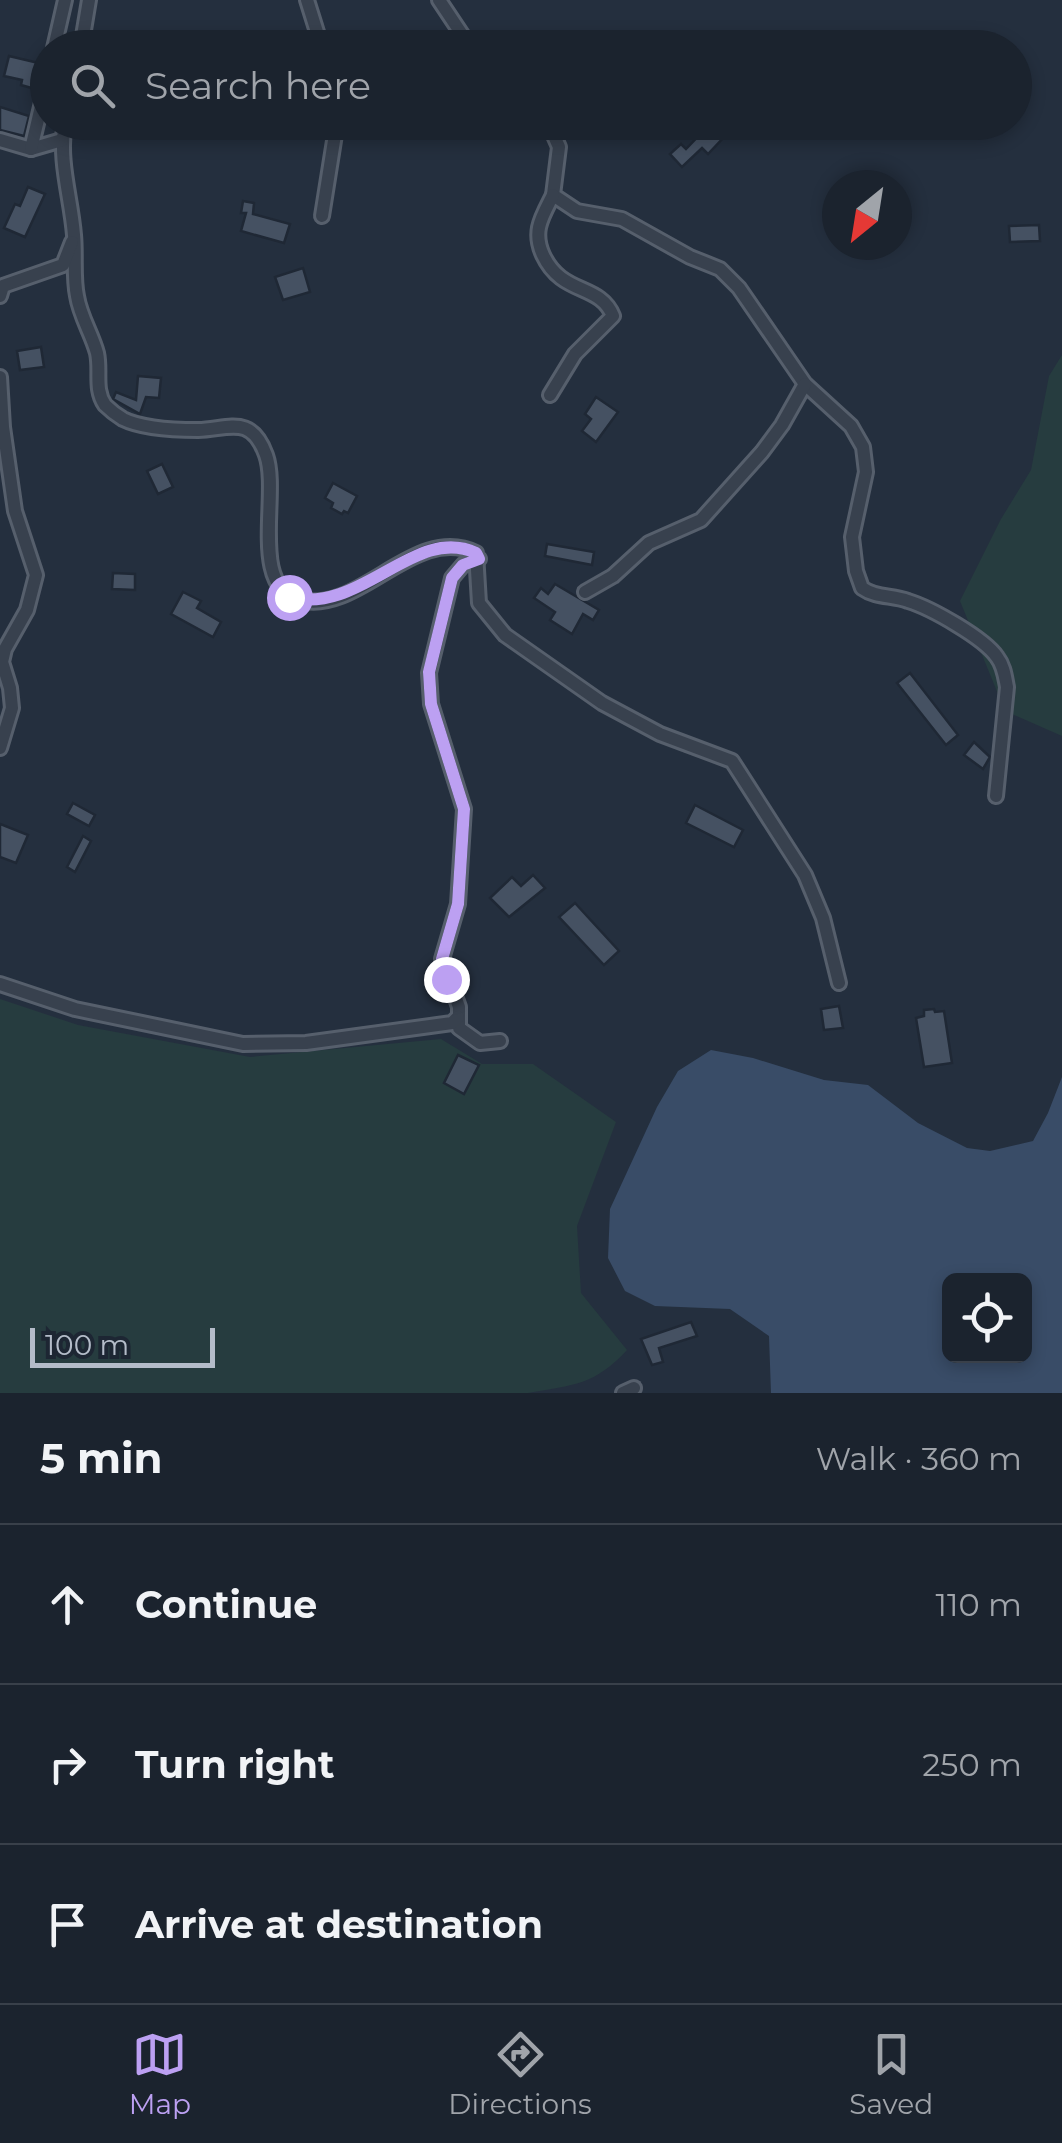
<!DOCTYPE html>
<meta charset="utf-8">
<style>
body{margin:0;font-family:Montserrat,sans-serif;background:#242b36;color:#f1f3f6}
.controls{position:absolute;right:30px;bottom:30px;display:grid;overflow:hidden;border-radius:15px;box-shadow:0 5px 15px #0003}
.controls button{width:90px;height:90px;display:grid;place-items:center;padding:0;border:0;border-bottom:2px solid #39404a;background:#1b232e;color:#f1f3f6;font:50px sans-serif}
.compass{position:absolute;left:822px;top:170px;width:90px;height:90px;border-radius:50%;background:#1b232e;box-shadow:0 5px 15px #0003;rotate:210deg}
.scale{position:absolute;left:30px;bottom:25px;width:185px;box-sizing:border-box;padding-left:10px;border:5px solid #b4bcc9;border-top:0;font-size:28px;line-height:35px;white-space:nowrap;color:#b4bcc9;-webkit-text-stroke:8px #1d2633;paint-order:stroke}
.stop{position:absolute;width:30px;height:30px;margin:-22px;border:8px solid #bca0f2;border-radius:50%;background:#fff}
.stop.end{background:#bca0f2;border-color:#fff;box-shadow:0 2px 10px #0008}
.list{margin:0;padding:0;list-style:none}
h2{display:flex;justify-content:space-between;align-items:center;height:130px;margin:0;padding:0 40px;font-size:42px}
h2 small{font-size:32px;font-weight:400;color:#a0a4aa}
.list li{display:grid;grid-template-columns:65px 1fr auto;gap:30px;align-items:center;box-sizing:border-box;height:160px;padding:0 40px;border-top:2px solid #39404a}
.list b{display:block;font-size:38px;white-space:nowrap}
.list em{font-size:32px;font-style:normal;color:#a0a4aa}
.icon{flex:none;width:55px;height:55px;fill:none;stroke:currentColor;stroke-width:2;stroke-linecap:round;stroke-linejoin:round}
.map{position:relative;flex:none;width:1062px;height:1393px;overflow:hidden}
.search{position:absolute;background:#1b232e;box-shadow:0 5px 15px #0003;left:30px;right:30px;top:30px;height:110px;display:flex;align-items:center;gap:25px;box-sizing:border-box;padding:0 35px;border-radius:55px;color:#a0a4aa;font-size:38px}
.sheet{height:610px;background:#1b232e}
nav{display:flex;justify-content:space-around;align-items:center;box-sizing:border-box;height:140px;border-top:2px solid #39404a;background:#1b232e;font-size:28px;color:#a0a4aa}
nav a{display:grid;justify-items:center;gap:5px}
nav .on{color:#bca0f2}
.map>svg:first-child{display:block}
.green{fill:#263c3f}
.water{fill:#394c67;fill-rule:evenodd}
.building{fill:#455162;stroke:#1f2835;stroke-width:2.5}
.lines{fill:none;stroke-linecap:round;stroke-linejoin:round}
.minor-casing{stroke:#565f6c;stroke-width:18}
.minor{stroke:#38414e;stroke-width:12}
.route{stroke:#bca0f2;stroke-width:12}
</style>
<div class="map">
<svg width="1062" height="1393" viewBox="0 0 1062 1393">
<rect width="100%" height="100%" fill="#242f3e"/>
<g class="green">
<path d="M1062,355V736L1005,711L960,601L1001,519L1031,470L1049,376Z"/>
<path d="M0,999L78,1025L250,1057L441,1039L482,1064H533L616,1122L577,1226L581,1293L627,1350C595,1385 574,1385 528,1393H0Z"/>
</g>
<path class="water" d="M711,1050L753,1058L824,1080L868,1085L918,1123L967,1148L990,1151L1033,1141L1048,1113L1062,1077V1393H771L769,1336L730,1309L655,1306L625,1291L608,1258L610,1209L657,1107L678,1071ZM950,1280H1024V1356H950Z"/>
<g class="building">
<path d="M9,56L47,65L39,74L35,89L21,85L22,80L4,76Z"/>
<path d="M0,107L29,116L24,136L0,130Z"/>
<path d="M711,123L725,136L708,154L702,148L682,167L670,154L681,144L686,149Z"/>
<path d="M28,187L45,194L25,237L4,228L15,204L20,206Z"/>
<path d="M243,201L254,203L253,214L290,224L284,243L241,231L246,213H241Z"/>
<path d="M1039,225L1040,241L1010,242L1009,226Z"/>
<path d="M303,268L310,292L283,300L275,277Z"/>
<path d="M41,347L44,367L20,370L17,351Z"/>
<path d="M138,376L161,378L159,398L146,397L140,414L113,399L116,392L136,400Z"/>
<path d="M596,397L618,412L596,442L582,431L591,419L585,414Z"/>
<path d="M162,464L173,487L158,494L147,471Z"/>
<path d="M333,483L357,496L348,513L344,511L342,514L331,508L333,503L325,498Z"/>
<path d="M547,544L594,552L592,565L545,556Z"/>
<path d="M113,573L135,574V590L112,589Z"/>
<path d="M555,584L599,610L593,620L583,614L572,634L550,620L555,612L534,598L541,588L548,594Z"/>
<path d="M183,592L201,601L197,608L221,622L213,637L171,614Z"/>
<path d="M910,673L958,735L946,745L897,683Z"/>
<path d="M974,742L990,757L983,769L964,755Z"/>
<path d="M73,803L95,815L89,826L67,814Z"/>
<path d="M695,805L743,830L734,847L686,823Z"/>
<path d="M0,824L28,835L16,863L0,857Z"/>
<path d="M83,836L91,841L75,872L67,867Z"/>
<path d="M533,875L545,888L509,917L490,898L512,877L521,886Z"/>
<path d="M575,903L619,951L604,965L559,917Z"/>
<path d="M839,1006L843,1028L824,1030L821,1009Z"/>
<path d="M934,1009L935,1012L944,1011L952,1063L924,1067L916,1018L924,1016V1010Z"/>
<path d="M458,1055L479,1065L464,1094L444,1083Z"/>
<path d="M691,1322L697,1336L659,1348L663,1362L652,1365L641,1339Z"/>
</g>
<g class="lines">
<defs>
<g id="minor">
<path d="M307,0L322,48"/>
<path d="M439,0L471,48"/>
<path d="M54,48L65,0"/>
<path d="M81,48L89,0"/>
<path d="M65,122C58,161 71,197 74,235C76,255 73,277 77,296C80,316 92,334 97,353C101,371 94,389 105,405C109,409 118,416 123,419C143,429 176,430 198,430C229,429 251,414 266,455C280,494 248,587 300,600C360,615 415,523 476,553L479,603L505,635L602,703L660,734L732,761L805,875L823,918L839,983"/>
<path d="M548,122L559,147L553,195L577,211L622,219L690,257L720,269L739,288L805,384L851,426L863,447L866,472L852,537L856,571L862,588C876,598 892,595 908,601C931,608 984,638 997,657C1004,666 1005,677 1007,687L996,796"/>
<path d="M0,140L31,149L62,140"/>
<path d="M31,149L48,77"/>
<path d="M322,216L337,122"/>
<path d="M0,296L3,286L63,265L72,242"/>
<path d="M0,377L3,427L15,511L36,575L27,610L5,649L2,662L10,688L12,708L0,748"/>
<path d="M550,395L575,354L613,316C600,283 562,296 543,255C532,231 542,217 553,195"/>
<path d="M479,559L463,565L452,578L429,673L431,704L464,809L458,904L442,959L459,1007V1028L480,1043L500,1041"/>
<path d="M585,592L613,576L649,543L701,520L762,452L782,425L805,384"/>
<path d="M0,984L75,1009L243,1044L306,1043L452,1023L458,1017"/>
<path d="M623,1393L634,1388"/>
</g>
</defs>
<use href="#minor" class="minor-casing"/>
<use href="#minor" class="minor"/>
</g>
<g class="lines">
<path class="route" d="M289,597C361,616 415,524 476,553L479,559L463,565L452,578L429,672L431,704L464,809L458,904L442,959L446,979"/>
</g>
</svg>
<div class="controls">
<button><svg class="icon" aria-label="locate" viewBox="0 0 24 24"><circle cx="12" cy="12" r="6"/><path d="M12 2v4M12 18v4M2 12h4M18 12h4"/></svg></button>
</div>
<svg class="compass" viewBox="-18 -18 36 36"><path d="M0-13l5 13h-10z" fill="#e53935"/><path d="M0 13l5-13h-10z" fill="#a0a4aa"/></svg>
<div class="scale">100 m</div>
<div class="stop" style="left:289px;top:597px"></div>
<div class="stop end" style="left:446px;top:979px"></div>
<div class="search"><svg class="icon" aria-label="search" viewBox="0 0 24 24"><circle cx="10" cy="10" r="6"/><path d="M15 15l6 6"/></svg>Search here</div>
</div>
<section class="sheet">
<h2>5 min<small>Walk · 360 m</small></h2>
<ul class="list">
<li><svg class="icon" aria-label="ahead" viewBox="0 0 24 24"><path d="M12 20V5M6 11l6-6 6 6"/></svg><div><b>Continue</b></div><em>110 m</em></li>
<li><svg class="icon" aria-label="right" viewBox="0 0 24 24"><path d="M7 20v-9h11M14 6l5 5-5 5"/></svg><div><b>Turn right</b></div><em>250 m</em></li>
<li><svg class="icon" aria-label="arrive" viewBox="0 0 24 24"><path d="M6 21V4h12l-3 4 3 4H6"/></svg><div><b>Arrive at destination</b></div></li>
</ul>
</section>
<nav>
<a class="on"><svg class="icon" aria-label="map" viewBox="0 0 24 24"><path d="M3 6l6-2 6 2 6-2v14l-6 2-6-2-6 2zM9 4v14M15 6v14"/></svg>Map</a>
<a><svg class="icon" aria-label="directions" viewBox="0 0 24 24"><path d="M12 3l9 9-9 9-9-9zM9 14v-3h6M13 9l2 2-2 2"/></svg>Directions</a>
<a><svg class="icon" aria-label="saved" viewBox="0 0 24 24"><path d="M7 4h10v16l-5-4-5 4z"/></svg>Saved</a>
</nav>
